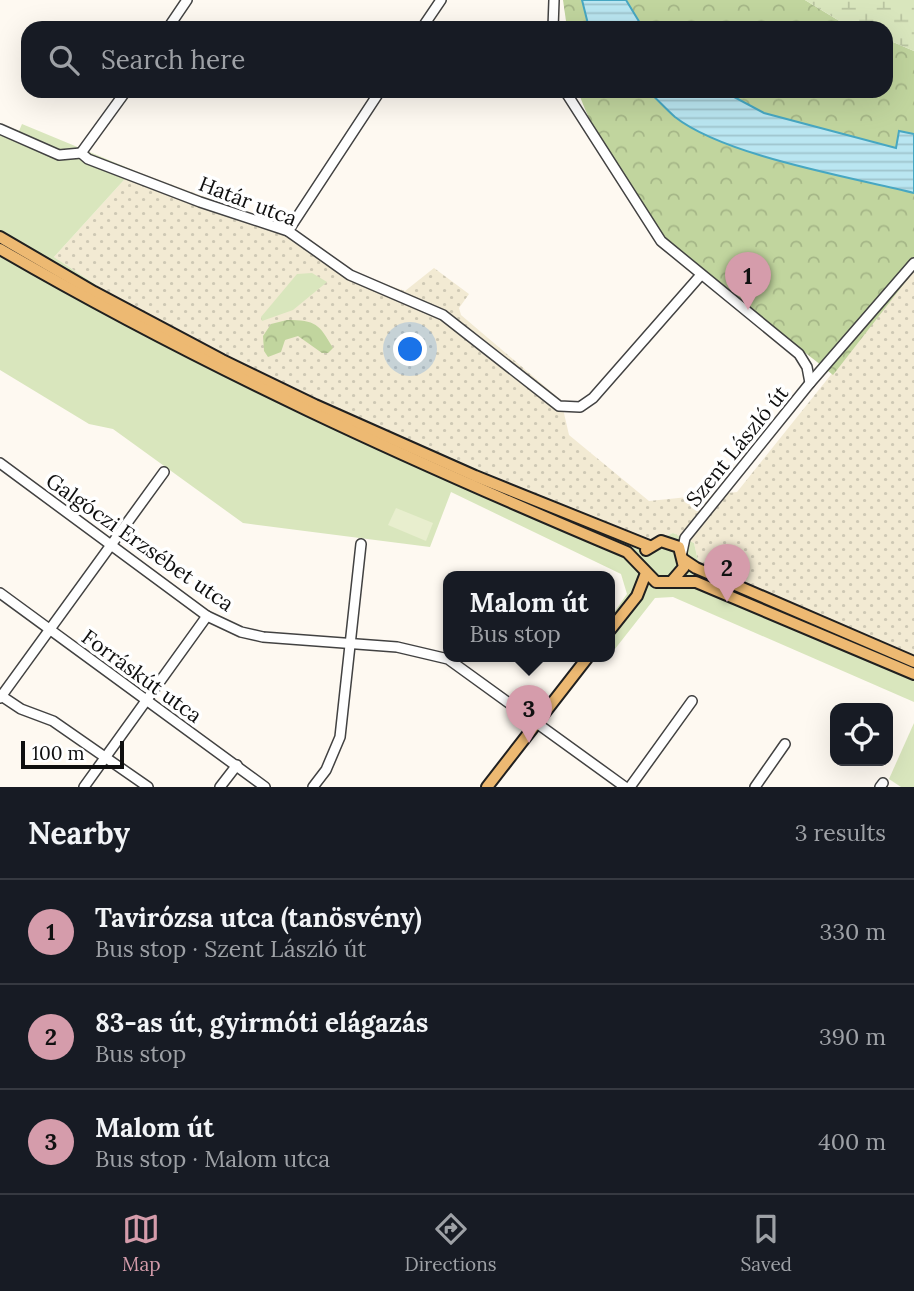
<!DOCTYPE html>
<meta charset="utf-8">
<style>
body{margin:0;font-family:Lora,serif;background:#20242c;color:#f1f3f6}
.controls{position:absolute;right:21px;bottom:21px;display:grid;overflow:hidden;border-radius:14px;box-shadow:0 7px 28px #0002}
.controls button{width:63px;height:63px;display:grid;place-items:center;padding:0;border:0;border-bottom:2px solid #363941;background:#171b24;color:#f1f3f6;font:35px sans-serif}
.scale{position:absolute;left:21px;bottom:18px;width:103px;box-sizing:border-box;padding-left:7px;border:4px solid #0f0f0f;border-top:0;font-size:19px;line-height:24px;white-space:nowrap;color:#0f0f0f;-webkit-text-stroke:5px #fff;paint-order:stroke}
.you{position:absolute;left:411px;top:350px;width:24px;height:24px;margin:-18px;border:5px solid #fff;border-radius:50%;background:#1a73e8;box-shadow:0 0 0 10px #1a73e833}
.badge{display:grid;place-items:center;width:46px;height:46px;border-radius:50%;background:#d59cab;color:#111;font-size:23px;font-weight:700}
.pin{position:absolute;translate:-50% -58px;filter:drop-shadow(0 2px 4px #0008)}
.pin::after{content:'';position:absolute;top:37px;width:24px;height:21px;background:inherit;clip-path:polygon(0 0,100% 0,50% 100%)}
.popup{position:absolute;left:443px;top:571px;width:172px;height:91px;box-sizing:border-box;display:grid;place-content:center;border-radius:14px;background:#171b24;filter:drop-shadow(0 2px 5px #0005);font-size:23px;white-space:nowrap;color:#9ea1a6}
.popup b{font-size:26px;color:#f1f3f6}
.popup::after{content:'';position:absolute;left:50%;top:100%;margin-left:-14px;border:14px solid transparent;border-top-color:#171b24}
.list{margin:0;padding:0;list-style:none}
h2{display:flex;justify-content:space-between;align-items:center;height:91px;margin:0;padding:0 28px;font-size:30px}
h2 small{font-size:23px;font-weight:400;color:#9ea1a6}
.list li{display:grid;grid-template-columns:46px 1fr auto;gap:21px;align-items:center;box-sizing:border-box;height:105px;padding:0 28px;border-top:2px solid #363941}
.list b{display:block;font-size:26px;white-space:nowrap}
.list p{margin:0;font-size:23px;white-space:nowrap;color:#9ea1a6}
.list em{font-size:23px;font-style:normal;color:#9ea1a6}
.icon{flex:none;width:38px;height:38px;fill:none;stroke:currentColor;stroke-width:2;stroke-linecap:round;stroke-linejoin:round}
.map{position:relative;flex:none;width:914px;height:787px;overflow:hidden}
.search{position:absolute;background:#171b24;box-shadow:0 7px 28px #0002;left:21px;right:21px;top:21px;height:77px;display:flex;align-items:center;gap:18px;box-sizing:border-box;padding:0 24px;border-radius:21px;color:#9ea1a6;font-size:26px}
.sheet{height:406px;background:#171b24}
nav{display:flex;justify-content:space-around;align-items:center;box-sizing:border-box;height:98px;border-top:2px solid #363941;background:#171b24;font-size:19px;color:#9ea1a6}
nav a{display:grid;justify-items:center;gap:4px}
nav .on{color:#d59cab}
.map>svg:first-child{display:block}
.farmland{fill:url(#farmland-dots)}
.grass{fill:#d9e6bd}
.forest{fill:url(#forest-crowns)}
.wetland{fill:url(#wetland-marsh)}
.pitch{fill:#e8eece}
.water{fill:url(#water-rules);stroke:#47a7c2;stroke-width:2}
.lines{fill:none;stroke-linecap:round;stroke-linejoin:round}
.minor-casing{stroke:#424242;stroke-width:12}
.major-casing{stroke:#202020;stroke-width:14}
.minor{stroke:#fff;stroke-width:9}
.major{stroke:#edb972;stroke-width:10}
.labels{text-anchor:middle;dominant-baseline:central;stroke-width:7;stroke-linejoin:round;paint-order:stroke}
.street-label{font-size:21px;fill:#0f0f0f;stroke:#fff}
</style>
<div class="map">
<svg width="914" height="787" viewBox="0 0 914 787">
<defs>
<pattern id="farmland-dots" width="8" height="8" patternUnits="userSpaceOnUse" patternTransform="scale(1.75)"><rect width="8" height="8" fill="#f2ead3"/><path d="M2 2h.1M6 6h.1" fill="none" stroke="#cec8b4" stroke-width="1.8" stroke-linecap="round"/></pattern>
<pattern id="forest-crowns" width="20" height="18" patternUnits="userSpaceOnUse" patternTransform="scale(1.75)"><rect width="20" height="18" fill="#c1d59e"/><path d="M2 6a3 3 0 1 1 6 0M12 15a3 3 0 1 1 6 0" fill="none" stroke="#a5b687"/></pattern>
<pattern id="wetland-marsh" width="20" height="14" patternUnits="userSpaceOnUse" patternTransform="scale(1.75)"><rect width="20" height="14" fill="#d9e6bd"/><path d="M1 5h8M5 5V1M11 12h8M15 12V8" fill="none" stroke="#b9c4a1"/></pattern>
<pattern id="water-rules" width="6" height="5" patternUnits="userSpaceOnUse" patternTransform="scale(1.75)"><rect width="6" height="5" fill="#bae6f1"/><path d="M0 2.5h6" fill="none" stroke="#9fc4cd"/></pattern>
</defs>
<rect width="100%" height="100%" fill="#fef9f1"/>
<path class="farmland" d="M133,170L287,228L354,273L405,291L434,268L469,294L459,308L461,315L561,400L569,435L649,501L737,492L914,271V657L700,570L694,543L673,533L649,544L222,358L128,306L54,257Z"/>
<g class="grass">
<path d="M0,124L19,131L22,124L133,170L54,257L128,306L222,358L649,544L673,533L694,543L700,570L914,657V702L673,597L655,598L611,654L610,618L627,594L621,574L451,492L430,547L243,523L113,429L89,424L0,370Z"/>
<path d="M312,273L327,282L293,310L262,321L261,317L297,274Z"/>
<path d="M914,723V787H901L889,779Z"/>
</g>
<g class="forest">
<path d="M563,0H582L589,28H567Z"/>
<path d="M626,0H805L851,28H643Z"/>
<path d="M893,42L914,51V134L899,131L896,148L764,113L723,91H886V47Z"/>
<path d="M578,91H648L677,118L753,152L914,193V271L833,375C779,331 720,290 670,242C636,210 593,135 578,91Z"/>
<path d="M287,320C316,320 319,324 333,348L328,353H322L298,336L285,340L281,352L268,357L264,351L263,336L271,324Z"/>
</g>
<path class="wetland" d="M805,0H914V51L893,42L886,47V28H851Z"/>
<path class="pitch" d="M396,508L433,523L426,541L388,525Z"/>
<g class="water">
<path d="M582,0H626L643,28H589Z"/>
<path d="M648,91H723L764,113L896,148L899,131L914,134V193C850,177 725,156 675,117C666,109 657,99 648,91Z"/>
</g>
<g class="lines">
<defs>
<g id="minor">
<path d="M168,28L187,0"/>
<path d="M422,28L441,0"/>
<path d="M553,28L554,0"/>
<path d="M565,91L661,241L799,354L807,367L810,383"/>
<path d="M0,129L59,155L81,153L88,159L200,202L288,231L350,275L443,315L559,406L580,407L593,398L700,276"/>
<path d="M81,153L126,91"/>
<path d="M288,231L380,91"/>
<path d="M0,463L207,616L241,632L263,637L397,647L448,659L625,787"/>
<path d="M682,552L685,538L810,383L914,263"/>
<path d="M0,593L265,787"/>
<path d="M0,695L21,709L53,721L148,787"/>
<path d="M0,698L164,472"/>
<path d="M84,787L207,616"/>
<path d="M220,787L237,765"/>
<path d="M313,787L326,770L340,737L361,544"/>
<path d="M630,787L692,701"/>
<path d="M755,787L785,744"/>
<path d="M880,787L883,783"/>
</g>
<g id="major">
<path d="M0,237L94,292L222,360L315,405L475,476L649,546"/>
<path d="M0,249C205,368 409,460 627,552L656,582H696L914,674"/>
<path d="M646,550L661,541L679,547L684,567L672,581"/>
<path d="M684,560L696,568L914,662"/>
<path d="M610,630L637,596L646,573"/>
<path d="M487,787L588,657"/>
</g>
</defs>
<use href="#minor" class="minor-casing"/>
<use href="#major" class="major-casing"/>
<use href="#minor" class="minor"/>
<use href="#major" class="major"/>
</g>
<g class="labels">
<g class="street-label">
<text transform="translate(248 201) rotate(21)">Határ utca</text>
<text transform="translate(737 446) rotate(-51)">Szent László út</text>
<text transform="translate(140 542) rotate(35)">Galgóczi Erzsébet utca</text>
<text transform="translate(142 676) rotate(36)">Forráskút utca</text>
</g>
</g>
</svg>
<div class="controls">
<button><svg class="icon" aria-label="locate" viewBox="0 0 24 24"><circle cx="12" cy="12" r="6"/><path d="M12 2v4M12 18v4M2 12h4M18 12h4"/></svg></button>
</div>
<div class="scale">100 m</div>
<div class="you"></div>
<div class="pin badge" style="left:748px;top:310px">1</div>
<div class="pin badge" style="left:727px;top:602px">2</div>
<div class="pin badge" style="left:529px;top:743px">3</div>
<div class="popup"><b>Malom út</b>Bus stop</div>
<div class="search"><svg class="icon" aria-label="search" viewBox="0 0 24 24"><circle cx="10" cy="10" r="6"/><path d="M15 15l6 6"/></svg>Search here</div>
</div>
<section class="sheet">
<h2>Nearby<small>3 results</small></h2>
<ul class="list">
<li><span class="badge">1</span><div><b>Tavirózsa utca (tanösvény)</b><p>Bus stop · Szent László út</p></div><em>330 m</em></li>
<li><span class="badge">2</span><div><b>83-as út, gyirmóti elágazás</b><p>Bus stop</p></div><em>390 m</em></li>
<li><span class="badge">3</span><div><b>Malom út</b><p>Bus stop · Malom utca</p></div><em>400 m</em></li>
</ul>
</section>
<nav>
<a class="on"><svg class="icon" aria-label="map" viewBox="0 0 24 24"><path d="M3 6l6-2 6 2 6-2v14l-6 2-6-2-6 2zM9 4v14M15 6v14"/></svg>Map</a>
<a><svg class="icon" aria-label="directions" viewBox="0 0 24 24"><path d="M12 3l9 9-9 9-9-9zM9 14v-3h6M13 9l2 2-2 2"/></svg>Directions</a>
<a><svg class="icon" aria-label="saved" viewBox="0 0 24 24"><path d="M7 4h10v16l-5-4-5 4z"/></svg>Saved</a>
</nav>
